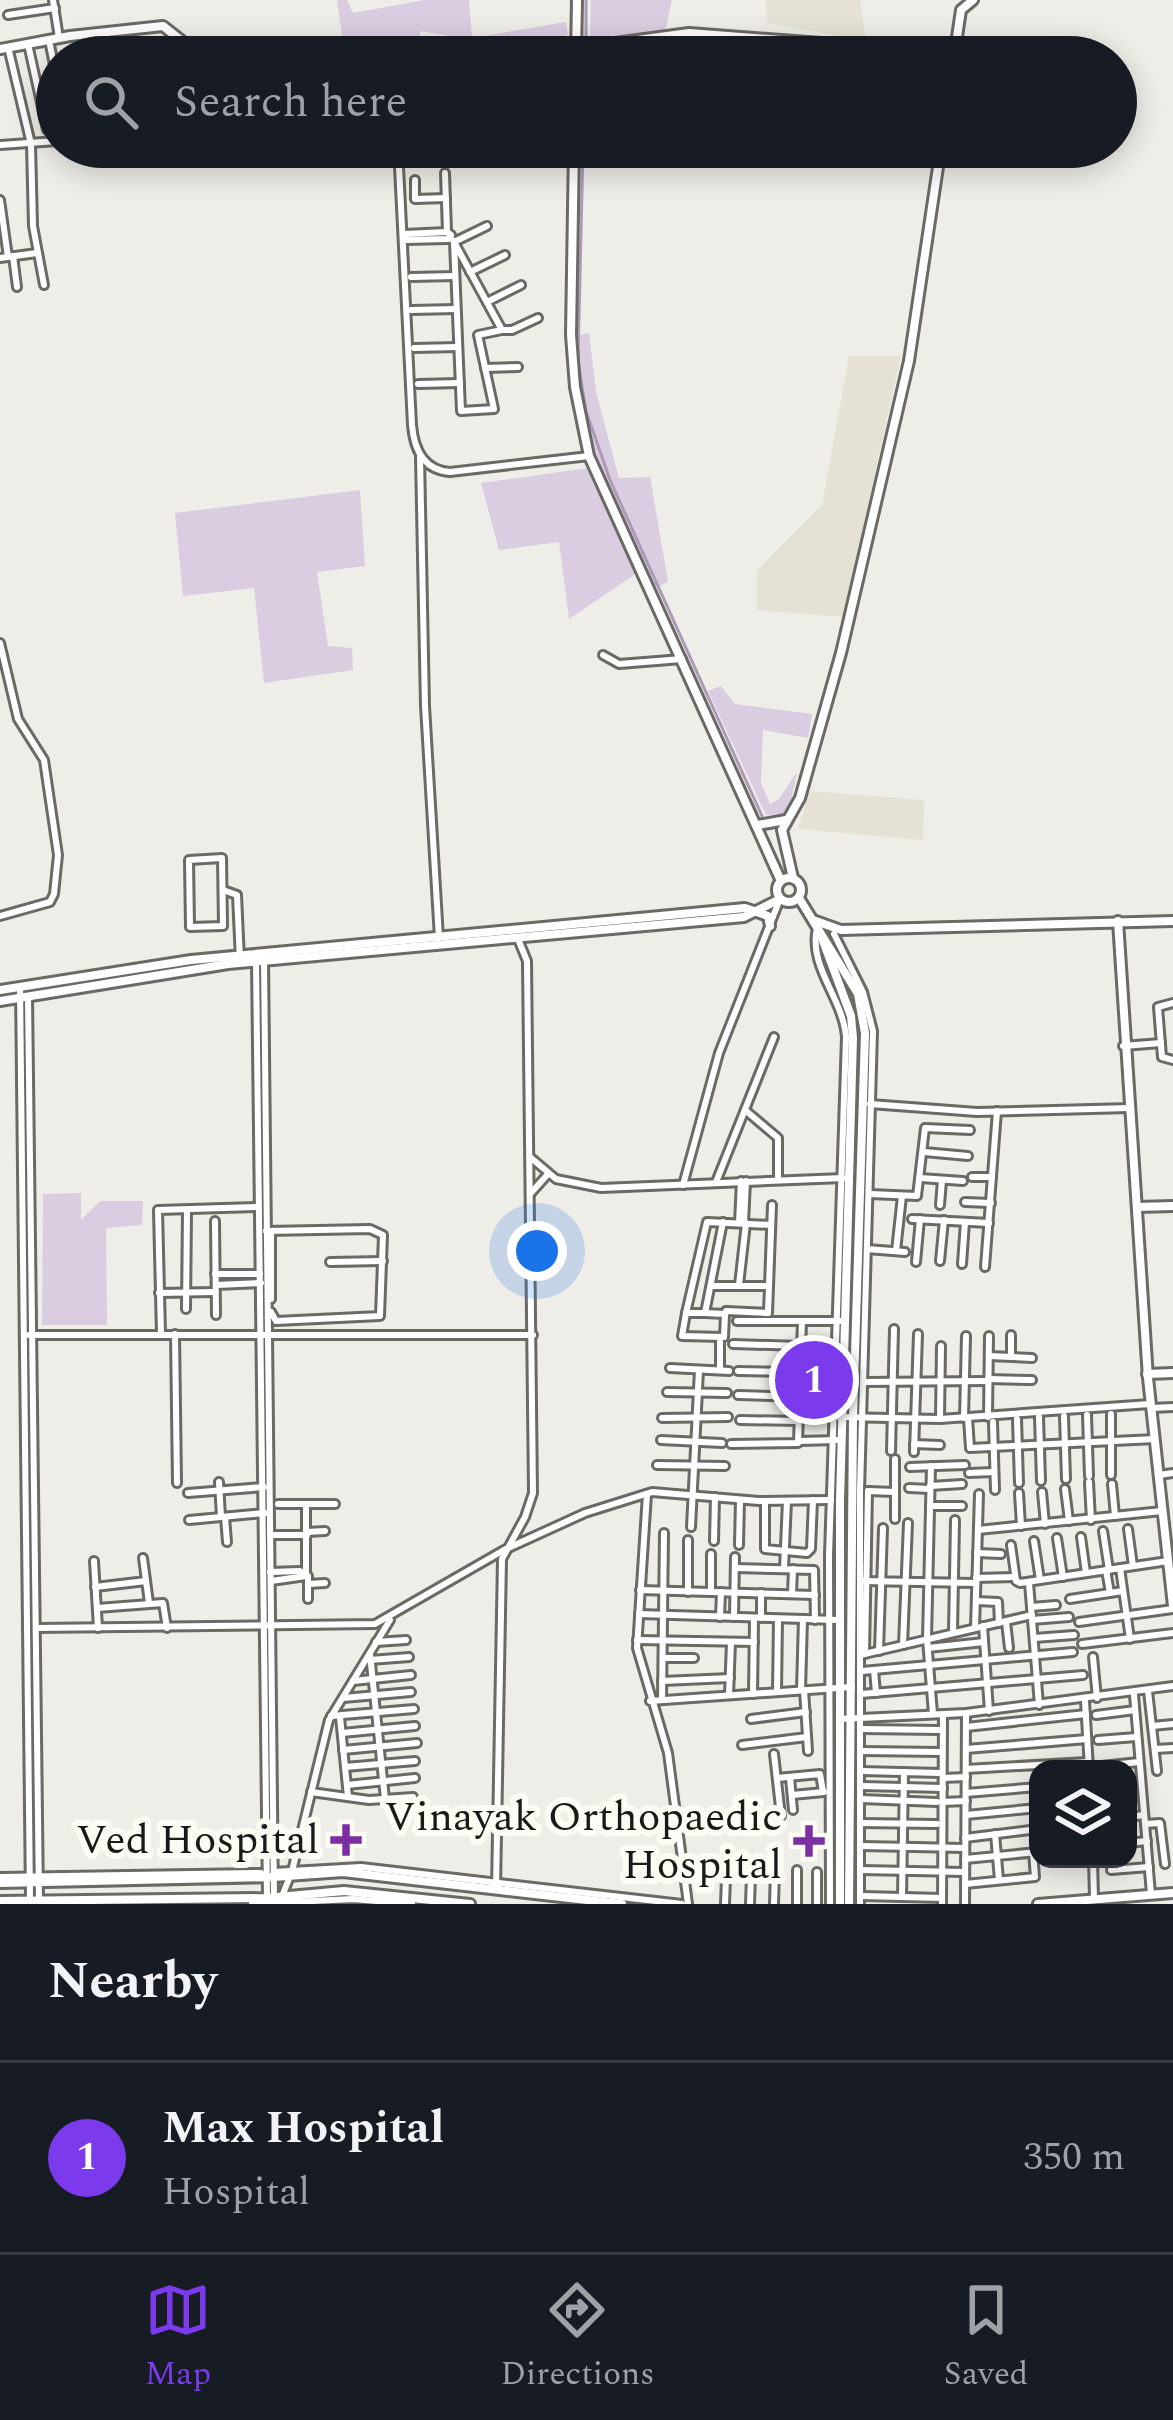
<!DOCTYPE html>
<style>
body{margin:0;font-family:Spectral,serif;background:#20242c;color:#f1f3f6}
.controls{position:absolute;right:36px;bottom:36px;display:grid;overflow:hidden;border-radius:24px;box-shadow:0 6px 30px #0003}
.controls button{width:108px;height:108px;display:grid;place-items:center;padding:0;border:0;border-bottom:3px solid #363941;background:#171b24;color:#f1f3f6;font:60px sans-serif}
.you{position:absolute;left:537px;top:1251px;width:42px;height:42px;margin:-30px;border:9px solid #fff;border-radius:50%;background:#1a73e8;box-shadow:0 0 0 18px #1a73e833}
.badge{display:grid;place-items:center;width:78px;height:78px;border-radius:50%;background:#7c3aed;color:#fff;font-size:39px;font-weight:700}
.pin{position:absolute;translate:-50% -50%;border:6px solid #fff;box-shadow:0 3px 12px #0006}
.list{margin:0;padding:0;list-style:none}
h2{display:flex;justify-content:space-between;align-items:center;height:156px;margin:0;padding:0 48px;font-size:51px}
h2 small{font-size:39px;font-weight:400;color:#9ea1a6}
.list li{display:grid;grid-template-columns:78px 1fr auto;gap:36px;align-items:center;box-sizing:border-box;height:192px;padding:0 48px;border-top:3px solid #363941}
.list b{display:block;font-size:45px;white-space:nowrap}
.list p{margin:0;font-size:39px;white-space:nowrap;color:#9ea1a6}
.list em{font-size:39px;font-style:normal;color:#9ea1a6}
.icon{flex:none;width:66px;height:66px;fill:none;stroke:currentColor;stroke-width:2;stroke-linecap:round;stroke-linejoin:round}
.map{position:relative;flex:none;width:1173px;height:1904px;overflow:hidden}
.search{position:absolute;background:#171b24;box-shadow:0 6px 30px #0003;left:36px;right:36px;top:36px;height:132px;display:flex;align-items:center;gap:30px;box-sizing:border-box;padding:0 42px;border-radius:66px;color:#9ea1a6;font-size:45px}
.sheet{height:348px;background:#171b24}
nav{display:flex;justify-content:space-around;align-items:center;box-sizing:border-box;height:168px;border-top:3px solid #363941;background:#171b24;font-size:33px;color:#9ea1a6}
nav a{display:grid;justify-items:center;gap:6px}
nav .on{color:#7c3aed}
.map>svg:first-child{display:block}
.built{fill:#e5e2d5}
.green{fill:#dacde2}
.lines{fill:none;stroke-linecap:round;stroke-linejoin:round}
.stream{stroke:#ac9ab8;stroke-width:3}
.minor-casing{stroke:#6b6964;stroke-width:12}
.tertiary-casing{stroke:#6b6964;stroke-width:14}
.secondary-casing{stroke:#6b6964;stroke-width:14}
.minor{stroke:#fff;stroke-width:6}
.tertiary{stroke:#fff;stroke-width:8}
.secondary{stroke:#fff;stroke-width:8}
.poi-dot{fill:#7b2fa1;stroke:#fcfbf4;stroke-width:4.5}
.labels{text-anchor:middle;dominant-baseline:central;stroke-width:12;stroke-linejoin:round;paint-order:stroke}
.poi-label{font-size:42px;fill:#1a1917;stroke:#fcfbf4;text-anchor:end}
</style>
<div class="map">
<svg width="1173" height="1904" viewBox="0 0 1173 1904">
<rect width="100%" height="100%" fill="#efede7"/>
<g class="built">
<path d="M766,0H860L866,41L767,23Z"/>
<path d="M849,356H901L843,617L757,610V570L822,505Z"/>
<path d="M809,791L924,800L923,840L798,829Z"/>
</g>
<g class="green">
<path d="M337,0H347L353,13L424,0H469L472,38L566,22L568,33C546,67 506,57 469,57L468,46L450,36L420,31V57H345Z"/>
<path d="M591,0H672L665,31L590,38Z"/>
<path d="M735,41L842,51L845,57H735Z"/>
<path d="M589,333L596,392L619,478L650,477L668,582L653,589L592,456L579,387L574,336Z"/>
<path d="M589,468L637,573L569,619L559,542L499,550L481,483Z"/>
<path d="M360,490L365,566L317,572L328,646L352,648L353,670L264,683L254,588L183,596L175,513Z"/>
<path d="M721,686L735,704L812,714L808,738L763,730L761,783L770,804L779,799L797,772L791,801L783,814L766,815L708,691Z"/>
<path d="M81,1193V1220L100,1201H143L142,1225L106,1228L107,1325H42L43,1194Z"/>
</g>
<g class="lines">
<g class="stream">
<path d="M586,39V0"/>
<path d="M585,57L586,56"/>
<path d="M583,147L578,361L586,411L610,480L762,816"/>
</g>
<defs>
<g id="minor">
<path d="M53,0L59,38"/>
<path d="M8,15L55,8"/>
<path d="M49,40L57,80"/>
<path d="M28,44L47,130"/>
<path d="M8,47L31,144L33,226L44,285"/>
<path d="M0,145L57,141"/>
<path d="M74,147L81,154L124,147"/>
<path d="M398,147L412,425C414,449 423,470 450,472L589,456"/>
<path d="M445,173L447,232"/>
<path d="M415,180V199L446,198"/>
<path d="M0,200L8,257"/>
<path d="M404,234L447,232L451,235L448,239L405,240"/>
<path d="M450,237L454,242L461,411L494,409L478,335L502,330L454,242L487,226"/>
<path d="M13,256L17,287"/>
<path d="M0,258L37,253"/>
<path d="M470,272L505,255"/>
<path d="M411,277L455,276"/>
<path d="M487,302L521,285"/>
<path d="M411,310L456,309"/>
<path d="M502,330H512L538,318"/>
<path d="M414,348L458,347"/>
<path d="M485,368L518,367"/>
<path d="M418,384L460,383"/>
<path d="M420,457L425,706L439,938"/>
<path d="M0,643L18,719L44,760L58,855L54,894L50,902L0,916"/>
<path d="M603,655L619,664L682,659"/>
<path d="M222,858L223,926L190,927L189,860Z"/>
<path d="M223,890L237,895L240,960"/>
<path d="M817,928C808,967 843,998 846,1037L829,1555L830,1904"/>
<path d="M834,934L863,992L873,1031L860,1491V1904"/>
<path d="M264,959L274,1898"/>
<path d="M256,960L267,1898"/>
<path d="M20,986L30,1899"/>
<path d="M28,996L39,1899"/>
<path d="M1173,1003L1158,1007L1162,1057L1173,1060"/>
<path d="M1123,1046L1161,1043"/>
<path d="M870,1104L977,1112L1130,1108"/>
<path d="M745,1110L778,1138V1180"/>
<path d="M924,1152L968,1156"/>
<path d="M530,1157L556,1179L601,1188L843,1178"/>
<path d="M972,1177H992"/>
<path d="M920,1178L963,1181"/>
<path d="M716,1182L774,1037"/>
<path d="M683,1185L719,1053L780,899"/>
<path d="M530,1194L548,1174"/>
<path d="M870,1194L917,1196L925,1128L970,1130"/>
<path d="M965,1202L991,1203"/>
<path d="M940,1205L942,1180"/>
<path d="M912,1219L989,1223"/>
<path d="M215,1221L216,1315"/>
<path d="M739,1223L741,1181"/>
<path d="M744,1223L746,1181"/>
<path d="M266,1231L370,1229L383,1235L380,1316L276,1321L271,1312"/>
<path d="M867,1249L905,1252"/>
<path d="M896,1251L902,1196"/>
<path d="M940,1261L944,1220"/>
<path d="M330,1262L383,1261"/>
<path d="M916,1262L920,1219"/>
<path d="M962,1264L965,1222"/>
<path d="M985,1267L997,1111"/>
<path d="M215,1274H260"/>
<path d="M216,1285L261,1283"/>
<path d="M739,1285L746,1223"/>
<path d="M713,1286H769"/>
<path d="M159,1293L215,1292"/>
<path d="M271,1299V1231"/>
<path d="M186,1309L187,1211"/>
<path d="M686,1313L707,1222L771,1225"/>
<path d="M705,1313L725,1314L724,1337L682,1336L686,1313H705L723,1222"/>
<path d="M725,1314L726,1311L768,1313L772,1205"/>
<path d="M737,1321H841"/>
<path d="M161,1334L158,1210L258,1207"/>
<path d="M175,1334L177,1483"/>
<path d="M29,1335H533"/>
<path d="M720,1342V1370"/>
<path d="M733,1344L801,1346"/>
<path d="M1011,1355V1335"/>
<path d="M989,1356L1032,1358"/>
<path d="M670,1368L729,1371"/>
<path d="M738,1371L801,1372"/>
<path d="M988,1379L1032,1380"/>
<path d="M863,1382L988,1381"/>
<path d="M667,1392L727,1393"/>
<path d="M800,1394H838"/>
<path d="M738,1395L800,1397"/>
<path d="M1151,1408L1173,1407"/>
<path d="M1111,1414V1475"/>
<path d="M1087,1415L1089,1476"/>
<path d="M1064,1416L1066,1479"/>
<path d="M839,1417L940,1419L1150,1404"/>
<path d="M988,1417L989,1336"/>
<path d="M1039,1417L1041,1481"/>
<path d="M662,1418L728,1417"/>
<path d="M964,1418L966,1336"/>
<path d="M968,1418L970,1448L1155,1439"/>
<path d="M940,1419L941,1346"/>
<path d="M1017,1419L1019,1483"/>
<path d="M740,1420L799,1421"/>
<path d="M993,1422L995,1490"/>
<path d="M661,1440L722,1443"/>
<path d="M799,1441L837,1440"/>
<path d="M731,1444L798,1443L802,1321"/>
<path d="M914,1444L940,1445"/>
<path d="M891,1451L894,1329"/>
<path d="M914,1452L918,1334"/>
<path d="M657,1465L725,1466"/>
<path d="M931,1466L927,1639L933,1714"/>
<path d="M910,1467L965,1465"/>
<path d="M969,1473L994,1472"/>
<path d="M1159,1475L1173,1473"/>
<path d="M219,1482L221,1517"/>
<path d="M1089,1482L1091,1520"/>
<path d="M1112,1484L1115,1516"/>
<path d="M930,1486L962,1484"/>
<path d="M909,1488L930,1489"/>
<path d="M1065,1489L1069,1521"/>
<path d="M868,1491L895,1492"/>
<path d="M1042,1492L1045,1524"/>
<path d="M188,1493L264,1487"/>
<path d="M1019,1493L1021,1526"/>
<path d="M647,1494L637,1648L668,1753L688,1904"/>
<path d="M765,1501V1549L807,1553L811,1549L813,1500"/>
<path d="M278,1504H306V1576"/>
<path d="M306,1504H335"/>
<path d="M930,1506H962"/>
<path d="M225,1517L227,1542"/>
<path d="M895,1519V1459"/>
<path d="M189,1520L265,1513"/>
<path d="M691,1527L699,1370"/>
<path d="M1128,1529L1133,1566"/>
<path d="M978,1530L1162,1511"/>
<path d="M1103,1531L1109,1570"/>
<path d="M307,1532L325,1531"/>
<path d="M270,1535H307"/>
<path d="M1081,1537L1086,1573"/>
<path d="M1057,1538L1063,1577"/>
<path d="M714,1541L715,1497"/>
<path d="M1034,1541L1040,1580"/>
<path d="M739,1545L740,1500"/>
<path d="M1011,1545L1016,1581L1020,1583L1168,1561"/>
<path d="M977,1553L1001,1554"/>
<path d="M143,1558L149,1603"/>
<path d="M94,1561L98,1628"/>
<path d="M735,1568L814,1570L815,1620"/>
<path d="M1120,1568L1130,1639"/>
<path d="M784,1569L787,1501"/>
<path d="M1106,1570L1110,1593"/>
<path d="M270,1572L300,1571L306,1576"/>
<path d="M308,1576V1584L325,1583"/>
<path d="M976,1578L1015,1577"/>
<path d="M271,1581L306,1576"/>
<path d="M862,1581L975,1583"/>
<path d="M1029,1583L1039,1705"/>
<path d="M95,1587L146,1581"/>
<path d="M640,1590L815,1595"/>
<path d="M688,1592V1540"/>
<path d="M711,1592V1554"/>
<path d="M792,1594L793,1569"/>
<path d="M308,1599V1584"/>
<path d="M1070,1599L1123,1591"/>
<path d="M976,1601L998,1602L999,1623"/>
<path d="M1031,1607L1056,1605"/>
<path d="M97,1608L163,1603L167,1628"/>
<path d="M639,1614L839,1620"/>
<path d="M720,1617L721,1592"/>
<path d="M734,1617L735,1557"/>
<path d="M761,1618V1593"/>
<path d="M1032,1620L1069,1617"/>
<path d="M1006,1622L1009,1648"/>
<path d="M1079,1622L1173,1609"/>
<path d="M983,1626L989,1711"/>
<path d="M36,1628L375,1624L504,1550L585,1513L652,1492L759,1501L831,1500"/>
<path d="M975,1628L979,1494"/>
<path d="M953,1633L955,1520"/>
<path d="M1034,1638L1074,1635"/>
<path d="M637,1640L754,1642"/>
<path d="M376,1642L406,1640"/>
<path d="M1082,1644L1173,1633"/>
<path d="M903,1645L908,1523"/>
<path d="M928,1648L984,1642"/>
<path d="M879,1651L883,1528"/>
<path d="M370,1654L385,1799"/>
<path d="M865,1654L868,1491"/>
<path d="M860,1655L1032,1615"/>
<path d="M1093,1657L1097,1698"/>
<path d="M663,1658H694"/>
<path d="M370,1660L409,1657"/>
<path d="M874,1670L876,1693"/>
<path d="M862,1671L1073,1652"/>
<path d="M353,1681L411,1675"/>
<path d="M662,1681L730,1678"/>
<path d="M801,1690L803,1619"/>
<path d="M804,1690L808,1751"/>
<path d="M1148,1691L1157,1771"/>
<path d="M777,1692L778,1619"/>
<path d="M753,1694L754,1619"/>
<path d="M861,1694L1083,1675"/>
<path d="M729,1695L731,1642"/>
<path d="M1134,1695L1151,1894"/>
<path d="M343,1698L411,1692"/>
<path d="M662,1700L664,1533"/>
<path d="M650,1701L852,1687"/>
<path d="M1085,1701L1089,1769"/>
<path d="M1096,1715L1135,1710"/>
<path d="M331,1716L414,1709"/>
<path d="M340,1717L348,1797"/>
<path d="M751,1719L806,1712"/>
<path d="M839,1719L966,1713L1173,1686"/>
<path d="M1152,1726L1173,1724"/>
<path d="M966,1727L1086,1714"/>
<path d="M861,1729L941,1730"/>
<path d="M342,1733L415,1726"/>
<path d="M1098,1740L1136,1737"/>
<path d="M742,1745L807,1737"/>
<path d="M966,1749L1087,1739"/>
<path d="M1155,1749L1173,1748"/>
<path d="M343,1750L417,1743"/>
<path d="M861,1751L941,1752"/>
<path d="M774,1754L781,1816"/>
<path d="M1101,1766L1139,1762"/>
<path d="M345,1767L415,1761"/>
<path d="M966,1769L1088,1762"/>
<path d="M861,1771L941,1773"/>
<path d="M777,1778L820,1774L823,1792"/>
<path d="M790,1778L793,1810"/>
<path d="M943,1778L966,1777"/>
<path d="M347,1785L415,1778"/>
<path d="M862,1786L943,1788"/>
<path d="M311,1792L369,1800L413,1797"/>
<path d="M966,1793L1038,1787"/>
<path d="M792,1795L824,1792"/>
<path d="M861,1799L937,1802"/>
<path d="M942,1802L966,1801"/>
<path d="M966,1815L1038,1808"/>
<path d="M1128,1817L1144,1815"/>
<path d="M860,1823L937,1824"/>
<path d="M1145,1824L1160,1823L1165,1864"/>
<path d="M995,1834L999,1880"/>
<path d="M965,1838L1038,1829"/>
<path d="M1128,1843L1147,1841"/>
<path d="M861,1846L965,1848"/>
<path d="M965,1859L1038,1852"/>
<path d="M1093,1859L1094,1898"/>
<path d="M1049,1860L1074,1859"/>
<path d="M860,1870L964,1872"/>
<path d="M1111,1870L1149,1867"/>
<path d="M274,1872L361,1867L682,1904"/>
<path d="M0,1877L261,1873"/>
<path d="M965,1884L1035,1877L1033,1852"/>
<path d="M496,1889L502,1559L525,1517L533,1493L527,961L518,939"/>
<path d="M862,1896L942,1898"/>
<path d="M902,1897L904,1772"/>
<path d="M252,1904L353,1899L412,1904"/>
<path d="M279,1904L292,1871L329,1720L390,1620"/>
<path d="M725,1904L726,1878"/>
<path d="M750,1904L751,1876"/>
<path d="M774,1904L775,1870"/>
<path d="M797,1904V1870"/>
<path d="M817,1904V1872"/>
<path d="M942,1904L943,1716"/>
<path d="M965,1904L966,1713"/>
</g>
<g id="tertiary">
<path d="M0,49L70,36L163,26L182,41L184,57"/>
<path d="M548,57L563,50L689,33L835,44L846,48L852,57"/>
<path d="M576,57L577,0"/>
<path d="M954,57L961,10L973,0"/>
<path d="M574,147L571,335L575,387L589,456L781,881"/>
<path d="M758,825L786,820"/>
<circle cx="789" cy="890" r="12"/>
<path d="M793,878L782,830L800,798L841,653L909,361L941,147"/>
<path d="M799,898L858,994L865,1033L853,1417L849,1904"/>
<path d="M813,920L841,930L1173,921"/>
<path d="M1118,921L1148,1378L1173,1606"/>
<path d="M822,938L851,1016L853,1038L840,1501V1904"/>
<path d="M0,990L191,960L745,908L768,916L770,926"/>
<path d="M0,1001L228,964L744,917L780,899"/>
<path d="M1137,1207L1173,1206"/>
<path d="M1147,1374L1173,1373"/>
</g>
<g id="secondary">
<path d="M0,1883L273,1877L343,1872L622,1904"/>
<path d="M0,1901L267,1898L344,1891L470,1904"/>
<path d="M1038,1904L1173,1893"/>
</g>
</defs>
<use href="#minor" class="minor-casing"/>
<use href="#tertiary" class="tertiary-casing"/>
<use href="#secondary" class="secondary-casing"/>
<use href="#minor" class="minor"/>
<use href="#tertiary" class="tertiary"/>
<use href="#secondary" class="secondary"/>
</g>
<g class="poi-dot">
<path d="M340 1822h12v12h12v12h-12v12h-12v-12h-12v-12h12z"/>
<path d="M803 1823h12v12h12v12h-12v12h-12v-12h-12v-12h12z"/>
</g>
<g class="labels">
<g class="poi-label">
<text x="782" y="1817">Vinayak Orthopaedic<tspan x="782" dy="48">Hospital</tspan></text>
<text x="319" y="1840">Ved Hospital</text>
</g>
</g>
</svg>
<div class="controls">
<button><svg class="icon" aria-label="layers" viewBox="0 0 24 24"><path d="M12 4l9 5-9 5-9-5zM3 14l9 5 9-5"/></svg></button>
</div>
<div class="you"></div>
<div class="pin badge" style="left:814px;top:1380px">1</div>
<div class="search"><svg class="icon" aria-label="search" viewBox="0 0 24 24"><circle cx="10" cy="10" r="6"/><path d="M15 15l6 6"/></svg>Search here</div>
</div>
<section class="sheet">
<h2>Nearby<small></small></h2>
<ul class="list">
<li><span class="badge">1</span><div><b>Max Hospital</b><p>Hospital</p></div><em>350 m</em></li>
</ul>
</section>
<nav>
<a class="on"><svg class="icon" aria-label="map" viewBox="0 0 24 24"><path d="M3 6l6-2 6 2 6-2v14l-6 2-6-2-6 2zM9 4v14M15 6v14"/></svg>Map</a>
<a><svg class="icon" aria-label="directions" viewBox="0 0 24 24"><path d="M12 3l9 9-9 9-9-9zM9 14v-3h6M13 9l2 2-2 2"/></svg>Directions</a>
<a><svg class="icon" aria-label="saved" viewBox="0 0 24 24"><path d="M7 4h10v16l-5-4-5 4z"/></svg>Saved</a>
</nav>
